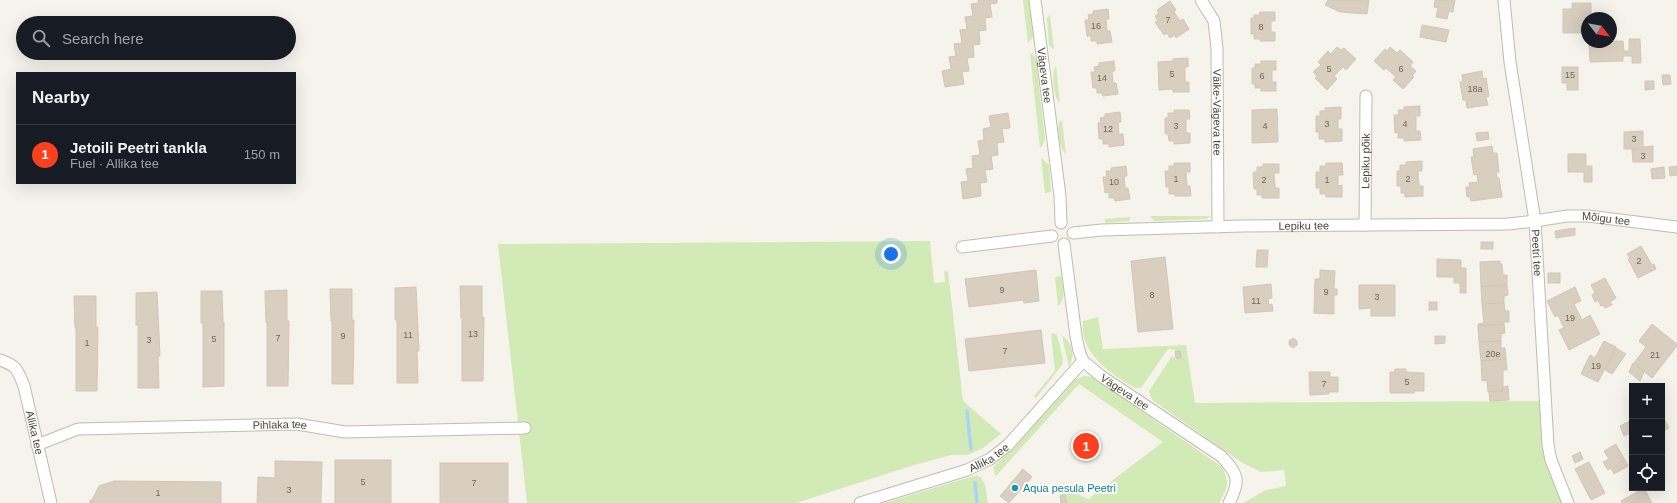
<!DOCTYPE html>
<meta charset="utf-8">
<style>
body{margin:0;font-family:Helvetica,sans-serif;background:#242831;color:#f1f3f6}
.controls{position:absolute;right:12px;bottom:12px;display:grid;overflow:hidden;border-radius:0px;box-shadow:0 4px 16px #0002}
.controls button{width:36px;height:36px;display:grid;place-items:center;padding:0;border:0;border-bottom:1px solid #363941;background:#171b24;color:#f1f3f6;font:20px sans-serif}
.compass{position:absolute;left:1581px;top:12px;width:36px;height:36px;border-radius:50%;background:#171b24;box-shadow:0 4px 16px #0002;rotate:121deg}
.you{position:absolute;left:891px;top:254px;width:14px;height:14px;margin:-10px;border:3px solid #fff;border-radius:50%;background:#1a73e8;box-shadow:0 0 0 6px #1a73e833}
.badge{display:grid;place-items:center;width:26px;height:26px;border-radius:50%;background:#fc3f1d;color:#fff;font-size:13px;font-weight:700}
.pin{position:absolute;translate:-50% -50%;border:2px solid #fff;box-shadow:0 1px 4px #0006}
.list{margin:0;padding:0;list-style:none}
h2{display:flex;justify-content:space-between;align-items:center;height:52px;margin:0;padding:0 16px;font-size:17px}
h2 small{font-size:13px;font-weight:400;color:#9ea1a6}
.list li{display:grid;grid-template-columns:26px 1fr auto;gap:12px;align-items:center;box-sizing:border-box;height:60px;padding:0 16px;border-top:1px solid #363941}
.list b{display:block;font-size:15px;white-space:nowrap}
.list p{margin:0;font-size:13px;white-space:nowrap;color:#9ea1a6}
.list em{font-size:13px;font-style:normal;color:#9ea1a6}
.icon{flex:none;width:22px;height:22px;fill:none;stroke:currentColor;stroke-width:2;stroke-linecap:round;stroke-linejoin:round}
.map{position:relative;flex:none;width:1677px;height:503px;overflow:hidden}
.search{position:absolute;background:#171b24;box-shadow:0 4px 16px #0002;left:16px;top:16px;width:280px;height:44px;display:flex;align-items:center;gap:10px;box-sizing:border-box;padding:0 14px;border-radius:22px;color:#9ea1a6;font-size:15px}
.panel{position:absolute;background:#171b24;box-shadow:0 4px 16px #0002;left:16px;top:72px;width:280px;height:112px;border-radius:0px}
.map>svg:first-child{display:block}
.green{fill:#d2eab5}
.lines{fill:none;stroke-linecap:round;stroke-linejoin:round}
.stream{stroke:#a9d4f2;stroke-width:3.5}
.building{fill:#d8cfc1;stroke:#d3c7b4}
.street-casing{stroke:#c2bbae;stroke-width:13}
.street{stroke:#fff;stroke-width:11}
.culture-dot{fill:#0f9aa8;stroke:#fff;stroke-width:1.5}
.labels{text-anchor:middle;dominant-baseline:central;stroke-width:4;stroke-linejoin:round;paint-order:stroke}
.number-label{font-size:9px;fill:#6e675b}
.street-label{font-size:11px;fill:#4b4439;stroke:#fff}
.culture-label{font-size:11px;fill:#0d838f;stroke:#fff;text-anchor:start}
</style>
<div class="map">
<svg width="1677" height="503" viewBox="0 0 1677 503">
<rect width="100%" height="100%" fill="#f6f3ec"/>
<g class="green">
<path d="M1023,0H1029L1033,33V37L1028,43Z"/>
<path d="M1050,15L1054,50L1049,45L1047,18Z"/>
<path d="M1030,53L1035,57L1036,61L1045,139L1042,146L1040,148Z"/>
<path d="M1056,66L1060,103C1053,98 1051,73 1056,66Z"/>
<path d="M1062,120L1066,155C1059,146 1057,133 1059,122Z"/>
<path d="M1041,158L1049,165L1051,192L1045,193Z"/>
<path d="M1150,216H1211L1206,219L1154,221Z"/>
<path d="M1131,217L1129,221L1105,223V219Z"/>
<path d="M930,241L934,283L945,282L944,271H948L963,401L1001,434L983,448L968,455H951L911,466L796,503H527L498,244Z"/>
<path d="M1061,276C1063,287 1067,298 1058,306L1055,277Z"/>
<path d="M1098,317L1103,349L1186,345L1195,403L1540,401L1549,470L1563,503H1243L1266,490L1286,486L1284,470L1261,472L1241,462L1152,400L1149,391L1172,356L1176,358H1181L1180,351L1168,349L1141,388H1135C1111,374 1079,353 1083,321Z"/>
<path d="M1053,333L1057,335L1063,359L1062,365L1036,398L1034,396L1055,371L1051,334Z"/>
<path d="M1062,336C1073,342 1075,356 1069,367Z"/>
<path d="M1085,376L1092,377L1222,467C1230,484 1228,487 1219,503H1067L1065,496H1060V486L1088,499L1163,442L1079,384L996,476L995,475L993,467L1011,451L1073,380Z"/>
<path d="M977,475C987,481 986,492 988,503H884Z"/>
</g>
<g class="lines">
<g class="stream">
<path d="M967,411L971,449"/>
<path d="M975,483L977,503"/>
</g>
</g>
<g class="building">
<path d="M978,0H997V3L990,4L992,17L985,18L986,30L979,31L980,44L973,45L974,57L967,58L969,71L962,72L964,84L945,87L942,71L951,69L949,57L956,56L954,44L962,43L960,30L967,29L965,17L973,16L971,4L979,3Z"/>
<path d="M1328,0H1369L1367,14L1340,12L1325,5Z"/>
<path d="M1435,0H1455L1453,12L1449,11L1447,19L1436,17L1438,8L1434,7Z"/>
<path d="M1170,1L1176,10L1174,12L1180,21L1183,19L1189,29L1176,38L1175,35L1170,38L1167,33L1164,35L1155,22L1158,21L1155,16L1159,13L1157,10Z"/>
<path d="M1572,3H1591V18H1587V25H1581V33H1563V9H1572Z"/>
<path d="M1108,9L1109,19H1106L1107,31H1110L1112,42L1097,44V41H1091V36H1087L1085,20H1089L1088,15L1093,14V11Z"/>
<path d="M1260,12H1275V21H1271V32H1275V41H1260V39H1254V34H1251V18H1254V15H1259Z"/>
<path d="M1422,25L1449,30L1446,42L1420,37Z"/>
<path d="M1629,39H1640L1641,63H1632V56H1623V61L1590,62L1589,42L1623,41L1624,51H1629Z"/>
<path d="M1337,47L1341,50L1344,48L1356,59L1346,70L1343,67L1334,76L1337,79L1327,90L1315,78L1317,76L1313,72L1321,65L1318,62L1328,51L1331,54Z"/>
<path d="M1390,47L1397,53L1400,50L1413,62L1410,66L1416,71L1412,76L1414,77L1403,89L1393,80L1396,77L1386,68L1384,70L1374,61L1385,49L1387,51Z"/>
<path d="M1188,58V67H1185V82H1189V92H1173V89L1159,90L1158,62L1173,61V59Z"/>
<path d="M1114,61L1115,71H1112L1113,83H1116L1118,94L1103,96L1102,93H1097V88H1093L1091,72H1095L1094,67L1099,66V63Z"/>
<path d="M1261,61H1276V70H1272V82H1276V91H1261V88H1255V84H1252V68H1255V64H1261Z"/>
<path d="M1562,67H1578V90H1567V83H1562Z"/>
<path d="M1482,71L1483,79L1486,78L1489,96L1486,97L1488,105L1467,108L1466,100H1463L1460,82L1463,81L1462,75Z"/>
<path d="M1662,75H1670L1671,84L1663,85Z"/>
<path d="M1645,81H1654V89L1645,90Z"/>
<path d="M1420,106V116H1416V131H1420L1421,140L1404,141V138H1398V132L1395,133L1394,115H1399L1398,110H1404V107Z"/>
<path d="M1341,107V119H1338V129H1342V141L1325,142V139H1319V132H1316V116H1320V111H1325V108Z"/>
<path d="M1277,109L1278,142L1252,143V110Z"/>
<path d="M1174,110H1189L1190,119H1186V133H1190V143L1174,144V141H1169L1168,134H1165V118H1168V113H1174Z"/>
<path d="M1120,112L1121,122H1118L1119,134H1123L1124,145L1109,147V144H1103V139H1099L1098,123H1101L1100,118L1105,117V114Z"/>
<path d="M1008,113L1010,128L1002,129L1004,142L997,143L998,155L991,156L993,169L985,170L987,182L980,183L981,196L963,199L961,182L968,181L966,169L973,168L972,156L980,155L978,141L984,140L983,129L991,127L989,116Z"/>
<path d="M1643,131V149H1624V132Z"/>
<path d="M1488,132L1489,139L1477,141L1476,133Z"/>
<path d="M1492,146L1493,153H1497L1499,172H1496L1497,178H1499L1502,197L1471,201L1470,197H1467L1466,187H1470L1469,183L1478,182L1477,174L1474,175L1471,157H1474L1473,149Z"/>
<path d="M1653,146V162H1633L1632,149H1643V147Z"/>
<path d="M1568,154H1586V166H1592V182H1584V172H1568Z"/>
<path d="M1422,161V171H1418L1419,186H1423V196L1405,197V193H1401V186H1397V171H1400V165H1406V162Z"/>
<path d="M1174,163H1190V172H1186L1187,186H1190L1191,196H1175V194H1169V187H1166L1165,171H1169V166H1174Z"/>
<path d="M1326,163H1342L1343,175H1338V186L1342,185V197H1326V194H1320V188H1316V172H1320V166H1326Z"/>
<path d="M1263,164H1279V173H1274L1275,188H1279V198H1262V195H1257V189H1254L1253,172H1257V167H1263Z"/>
<path d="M1126,166L1127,176H1124L1125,188H1128L1130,199L1115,201L1114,198H1109V192L1105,193L1103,177H1107L1106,171H1111V168Z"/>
<path d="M1677,166V175L1670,176L1669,167Z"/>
<path d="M1664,167L1665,178L1652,179L1651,169Z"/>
<path d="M1575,228V235L1556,238L1555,231Z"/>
<rect x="1481" y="242" width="12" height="7"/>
<path d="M1641,246L1652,265L1654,264L1656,269L1638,278L1628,259L1630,258L1627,254Z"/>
<path d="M1257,250H1268L1267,267H1256Z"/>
<path d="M1165,257L1173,329L1138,332L1131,261Z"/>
<path d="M1437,259L1461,260V268H1466V293H1460V283H1454V277H1437Z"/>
<path d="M1500,261V264H1502L1503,275H1507V285L1481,287L1480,262Z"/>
<path d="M1036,270L1039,301L1024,303L1023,300L969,307L965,279Z"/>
<path d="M1320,270L1335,271L1334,289H1337V295H1334V314L1314,313L1315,279H1320Z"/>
<rect x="1548" y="273" width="12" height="10"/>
<path d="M1605,278L1616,298L1610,302L1612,305L1605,308L1603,305L1601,306L1598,300L1595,302L1592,295L1595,293L1591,285Z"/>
<path d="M1271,284L1272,298L1268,299L1269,305L1272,304L1273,311L1245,313L1243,287Z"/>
<path d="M1359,285H1395V316H1371V308L1359,309Z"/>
<path d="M1507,285L1508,295L1504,296V303L1482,304L1481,287Z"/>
<path d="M460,286H482V317H484L483,381H462V318H461Z"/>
<path d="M416,287L419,351H417L418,383H397V320H395V288Z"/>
<path d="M1575,287L1581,301L1574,304L1582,320L1590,315L1600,334L1569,350L1559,330L1564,328L1558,315L1555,317L1547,301Z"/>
<path d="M330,289H352V320H354L353,384H332V321H331Z"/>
<path d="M287,290V321H289L288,386H267V323H266L265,291Z"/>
<path d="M201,291H222L223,322H224V386L203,387V323H201Z"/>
<path d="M157,292L160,356H158L159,388H138V325H136V293Z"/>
<path d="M74,296H96V327H98L97,391H76V328H75Z"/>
<rect x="1429" y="302" width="8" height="8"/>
<path d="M1504,303L1505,311H1509V322H1504V324L1478,326V324L1484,323L1482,304Z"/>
<path d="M1504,324L1505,333L1501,334V341L1479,342L1478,326Z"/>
<path d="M1652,324L1677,344V346L1652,378L1634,363L1646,347L1639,341Z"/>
<path d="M1041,330L1045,363L969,371L965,339Z"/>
<path d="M1435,336H1445V343L1435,344Z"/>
<path d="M1293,338L1297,341V345L1293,348L1289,345V341Z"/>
<path d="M1501,341V348H1505L1506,359L1481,361L1479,342Z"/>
<path d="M1604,341L1616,347L1598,382L1581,374L1590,355L1595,358Z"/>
<path d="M1616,348L1626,354L1612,374L1605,370Z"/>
<path d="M1175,351H1180L1181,358H1176Z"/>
<path d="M1506,359L1507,370H1503V391L1488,392L1487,380L1482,381L1481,361Z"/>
<path d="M1633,363L1644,372L1640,381L1629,372Z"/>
<path d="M1395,369H1406V372L1424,373V391H1414V393H1390V372H1395Z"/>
<path d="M1309,372H1330V377H1338V392H1329V394L1310,395Z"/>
<path d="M1508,386L1509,400L1490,401L1489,392L1503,391V387Z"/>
<path d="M1662,415L1669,428L1662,432Z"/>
<path d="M1632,420V432L1624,436L1620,426Z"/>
<path d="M1084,436L1097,447L1087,457L1075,446Z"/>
<path d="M1616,444L1628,466L1614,474L1611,468L1608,470L1603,462L1609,459L1604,451Z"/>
<path d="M1580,452L1583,459L1575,463L1572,456Z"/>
<rect x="335" y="460" width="56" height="43"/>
<path d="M275,461L322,462L321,503H257L258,477L275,478Z"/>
<path d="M1589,462L1605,493L1591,500L1575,469Z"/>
<rect x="440" y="463" width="68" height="40"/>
<path d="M1023,469L1032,477L1009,503L1000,496Z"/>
<path d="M114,481L221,482V503H90V500H92L99,486Z"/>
<path d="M1644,488L1652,503H1622L1621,501Z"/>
<path d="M1065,495L1067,503H1061L1060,496Z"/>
</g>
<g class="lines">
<defs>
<g id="street">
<path id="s1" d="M1035,0L1060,196L1061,223"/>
<path id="s2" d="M1201,0L1214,21L1217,48L1218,227"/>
<path id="s3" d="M1504,0L1510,62L1535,221L1548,445L1551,460L1568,503"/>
<path id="s4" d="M1365,225L1366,96"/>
<path id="s5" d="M1073,233L1102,230L1242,226L1508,224L1535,221L1567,216H1588L1677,227"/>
<path id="s6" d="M1064,244L1076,336L1079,351L1083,361L1101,376L1221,456C1238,474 1241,480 1229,503"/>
<path d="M962,247L1052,236"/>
<path id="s7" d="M0,360C17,366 17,369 24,386L51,503"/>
<path id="s8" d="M37,445L78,429L297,424L345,432L525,428"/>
<path id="s9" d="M860,503L967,470L990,459L1008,445L1083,361"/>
</g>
</defs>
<use href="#street" class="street-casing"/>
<use href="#street" class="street"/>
</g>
<circle class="culture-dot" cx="1015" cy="488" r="4"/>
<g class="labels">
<g class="number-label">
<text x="1168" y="20">7</text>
<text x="1096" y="26">16</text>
<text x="1261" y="27">8</text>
<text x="1329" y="69">5</text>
<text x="1401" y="69">6</text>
<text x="1172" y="74">5</text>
<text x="1570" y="75">15</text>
<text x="1262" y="76">6</text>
<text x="1102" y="78">14</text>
<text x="1475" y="89">18a</text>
<text x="1327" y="124">3</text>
<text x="1405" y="124">4</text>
<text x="1176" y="126">3</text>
<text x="1265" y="126">4</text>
<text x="1108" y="129">12</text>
<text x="1634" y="139">3</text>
<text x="1643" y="156">3</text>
<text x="1176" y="179">1</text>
<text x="1408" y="179">2</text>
<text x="1264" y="180">2</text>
<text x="1327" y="180">1</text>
<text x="1114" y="182">10</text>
<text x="1639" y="261">2</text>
<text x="1002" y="290">9</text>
<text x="1326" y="292">9</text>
<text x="1152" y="295">8</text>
<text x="1377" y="297">3</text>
<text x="1256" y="301">11</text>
<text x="1570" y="318">19</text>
<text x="473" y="334">13</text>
<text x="408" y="335">11</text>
<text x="343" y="336">9</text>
<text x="278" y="338">7</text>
<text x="214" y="339">5</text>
<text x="149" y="340">3</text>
<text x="87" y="343">1</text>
<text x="1005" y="351">7</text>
<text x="1493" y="354">20e</text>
<text x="1655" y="355">21</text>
<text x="1596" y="366">19</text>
<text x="1407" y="382">5</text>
<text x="1324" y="384">7</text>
<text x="363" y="482">5</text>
<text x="474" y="483">7</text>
<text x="289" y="490">3</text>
<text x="158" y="493">1</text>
</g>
<g class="street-label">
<text stroke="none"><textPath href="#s1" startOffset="76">Vägeva tee</textPath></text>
<text stroke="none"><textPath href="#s2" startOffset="116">Väike-Vägeva tee</textPath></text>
<text stroke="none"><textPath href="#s4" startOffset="64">Lepiku põik</textPath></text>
<text stroke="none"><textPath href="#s5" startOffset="534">Mõigu tee</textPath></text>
<text stroke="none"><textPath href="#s5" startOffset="231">Lepiku tee</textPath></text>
<text stroke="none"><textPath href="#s3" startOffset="255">Peetri tee</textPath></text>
<text stroke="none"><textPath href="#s6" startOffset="171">Vägeva tee</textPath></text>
<text stroke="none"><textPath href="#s8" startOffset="246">Pihlaka tee</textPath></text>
<text stroke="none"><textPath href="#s7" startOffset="85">Allika tee</textPath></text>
<text stroke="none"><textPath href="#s9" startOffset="137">Allika tee</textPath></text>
</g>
<g class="culture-label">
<text x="1023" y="488">Aqua pesula Peetri</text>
</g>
</g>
</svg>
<div class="controls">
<button>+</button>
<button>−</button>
<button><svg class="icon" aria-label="locate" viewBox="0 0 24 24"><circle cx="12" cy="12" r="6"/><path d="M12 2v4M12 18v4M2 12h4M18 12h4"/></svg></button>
</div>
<svg class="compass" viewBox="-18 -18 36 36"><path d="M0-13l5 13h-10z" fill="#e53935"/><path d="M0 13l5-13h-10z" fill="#9ea1a6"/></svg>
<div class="you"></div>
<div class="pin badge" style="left:1086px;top:446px">1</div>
<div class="search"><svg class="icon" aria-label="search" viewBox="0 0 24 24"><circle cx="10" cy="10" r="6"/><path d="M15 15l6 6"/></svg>Search here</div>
<section class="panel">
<h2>Nearby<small></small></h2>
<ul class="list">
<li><span class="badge">1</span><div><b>Jetoili Peetri tankla</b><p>Fuel · Allika tee</p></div><em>150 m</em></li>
</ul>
</section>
</div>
